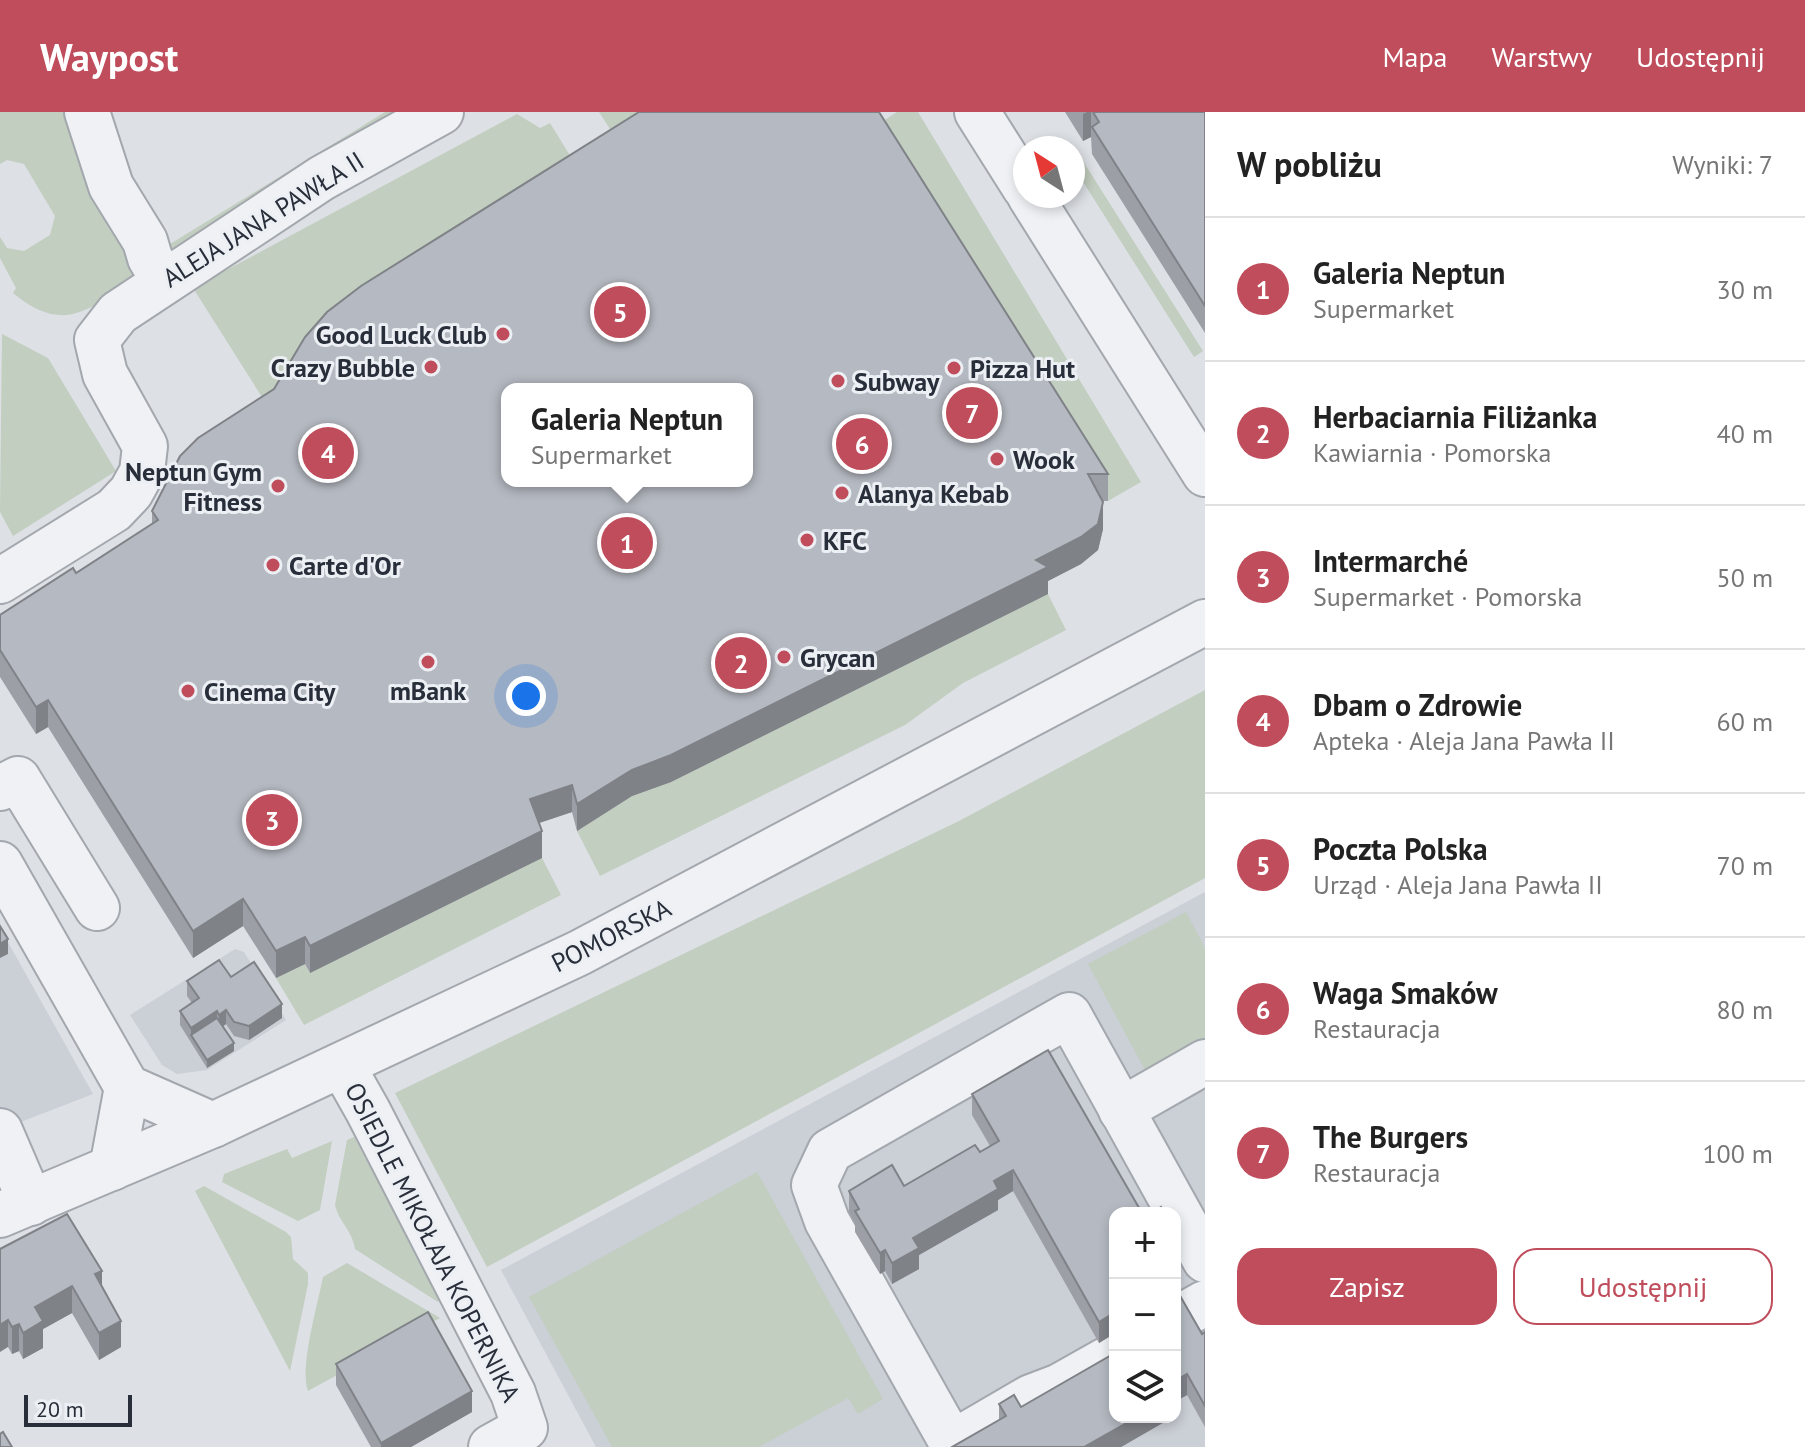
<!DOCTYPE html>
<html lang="pl">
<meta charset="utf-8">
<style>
body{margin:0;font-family:"PT Sans",sans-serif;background:#f2f2f2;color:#222}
.controls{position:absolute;right:24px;bottom:24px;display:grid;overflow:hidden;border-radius:16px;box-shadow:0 4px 12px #0003}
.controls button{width:72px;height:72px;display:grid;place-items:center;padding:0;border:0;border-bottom:2px solid #e0e0e0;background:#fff;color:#222;font:40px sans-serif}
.compass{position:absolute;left:1013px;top:24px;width:72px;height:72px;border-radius:50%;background:#fff;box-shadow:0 4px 12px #0003;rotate:324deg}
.scale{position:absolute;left:24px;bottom:20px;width:108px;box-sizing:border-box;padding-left:8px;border:4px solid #282e3a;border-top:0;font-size:22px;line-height:28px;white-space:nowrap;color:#282e3a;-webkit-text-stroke:6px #eceff3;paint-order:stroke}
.you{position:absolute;left:526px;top:584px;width:28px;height:28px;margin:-20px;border:6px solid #fff;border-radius:50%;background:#1a73e8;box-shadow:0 0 0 12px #1a73e833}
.badge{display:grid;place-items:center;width:52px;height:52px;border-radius:50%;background:#bf4d5c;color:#fff;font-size:26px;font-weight:700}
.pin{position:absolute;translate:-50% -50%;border:4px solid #fff;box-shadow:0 2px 8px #0006}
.popup{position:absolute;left:501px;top:271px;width:252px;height:104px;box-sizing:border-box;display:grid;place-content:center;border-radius:16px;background:#fff;filter:drop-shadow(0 2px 6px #0005);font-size:26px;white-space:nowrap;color:#767676}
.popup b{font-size:30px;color:#222}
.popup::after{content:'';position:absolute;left:50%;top:100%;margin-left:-16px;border:16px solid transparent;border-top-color:#fff}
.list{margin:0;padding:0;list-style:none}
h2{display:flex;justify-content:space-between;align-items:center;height:104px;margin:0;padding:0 32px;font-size:34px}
h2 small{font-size:26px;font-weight:400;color:#767676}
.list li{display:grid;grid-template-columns:52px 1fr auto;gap:24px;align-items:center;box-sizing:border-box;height:144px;padding:0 32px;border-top:2px solid #e0e0e0}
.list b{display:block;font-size:30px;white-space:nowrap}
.list p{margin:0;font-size:26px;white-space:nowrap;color:#767676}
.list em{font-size:26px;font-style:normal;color:#767676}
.actions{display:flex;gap:16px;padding:24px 32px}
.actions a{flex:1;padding:18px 0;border:2px solid #bf4d5c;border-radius:24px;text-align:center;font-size:28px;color:#bf4d5c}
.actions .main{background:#bf4d5c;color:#fff}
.icon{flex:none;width:44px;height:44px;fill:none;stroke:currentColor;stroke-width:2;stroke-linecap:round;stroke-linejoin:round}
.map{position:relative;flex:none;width:1205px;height:1335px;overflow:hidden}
header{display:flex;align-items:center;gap:48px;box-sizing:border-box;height:112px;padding:0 40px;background:#bf4d5c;color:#fff}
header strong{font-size:38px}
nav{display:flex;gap:44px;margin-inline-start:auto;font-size:28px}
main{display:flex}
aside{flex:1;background:#fff}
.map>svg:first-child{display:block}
.built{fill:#cbcfd6;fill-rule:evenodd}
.green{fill:#c2cebf}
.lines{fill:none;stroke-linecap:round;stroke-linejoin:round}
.minor-casing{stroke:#a3a7ae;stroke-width:48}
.minor{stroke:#eff1f4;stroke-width:44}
.wall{fill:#9c9fa6}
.shaded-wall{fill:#7f8287}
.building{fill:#b5b9c1;stroke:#7f8287;stroke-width:2;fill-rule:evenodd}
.poi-dot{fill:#bf4d5c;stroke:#eceff3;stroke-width:3}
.labels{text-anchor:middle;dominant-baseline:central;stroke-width:6;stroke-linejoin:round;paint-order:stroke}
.street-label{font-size:26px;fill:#282e3a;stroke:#eceff3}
.poi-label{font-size:26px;font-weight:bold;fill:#282e3a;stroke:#eceff3;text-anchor:start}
</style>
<header>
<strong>Waypost</strong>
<nav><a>Mapa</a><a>Warstwy</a><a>Udostępnij</a></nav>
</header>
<main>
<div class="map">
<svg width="1205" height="1335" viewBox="0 0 1205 1335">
<rect width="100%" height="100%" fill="#dde0e5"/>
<g class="built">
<path d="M1205,780V1335H596L501,1158ZM1115,1101H1175V1305H1115Z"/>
<path d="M0,816L93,982L0,1018Z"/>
<path d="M235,837L244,840L286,908L207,958L177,962L162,953L130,903Z"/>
</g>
<g class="green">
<path d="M0,0H73L140,164C91,195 66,225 13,181L16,176L0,146V125L7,136L24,139L50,123L55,104L24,52L7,48L0,52Z"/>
<path d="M385,0H394L176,143C155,131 130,88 128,65L170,132Z"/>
<path d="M599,0H681L623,37Z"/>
<path d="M897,0H918L1141,370L1108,389L872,16Z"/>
<path d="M517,2L540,16L550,11L582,63L274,304L193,176Z"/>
<path d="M1081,46L1203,239L1194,245L1073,54V51Z"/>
<path d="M2,222L48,246L116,359L13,424L0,400Z"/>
<path d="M1048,482L1066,518L963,571L905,613L600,764L577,719L632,684L671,670Z"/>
<path d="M1205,578V766L487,1155L395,981L959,709Z"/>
<path d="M542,746L561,783L304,913L276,866L305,852L310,861Z"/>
<path d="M1186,800L1205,836V926L1145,958L1088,852Z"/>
<path d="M354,1025L440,1185L438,1190L355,1137C352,1118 339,1110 335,1093L347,1028Z"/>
<path d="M332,1029L320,1098L298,1109L222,1070L224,1062L287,1037L292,1046Z"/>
<path d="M757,1060L883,1287L858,1302L848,1286L759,1335H612L529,1185Z"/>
<path d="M204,1074L286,1120L291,1125L293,1147L308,1161V1172L290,1259L195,1079Z"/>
<path d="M347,1151L440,1206L308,1279C299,1257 318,1191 323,1165Z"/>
</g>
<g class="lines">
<defs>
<g id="minor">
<path d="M87,0L111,74L145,129L150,146L164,169"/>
<path d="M977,0L1025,76"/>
<path d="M1030,84L1205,362"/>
<path d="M0,469L114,398L131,380L142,360L145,334L105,262L97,228L118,201L322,66L441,0"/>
<path d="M0,676L18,667L97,796"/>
<path d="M0,752L127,975L213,1013"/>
<path d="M342,953L368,999L513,1281L525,1316L491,1335"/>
<path d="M1121,998L1205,950"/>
<path d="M0,1019L31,1091"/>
<path d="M112,1056L127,975"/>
<path d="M0,1103L213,1013L579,841L1205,510"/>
<path d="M1175,1208L1205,1191"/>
<path d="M1115,1243L1060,1274L1031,1285L952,1331L827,1109L814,1073L830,1039L1069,903L1205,1148"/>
</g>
</defs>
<use href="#minor" class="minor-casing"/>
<use href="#minor" class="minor"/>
</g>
<g class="wall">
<path d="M1065,0H1205V221L1092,42L1091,25L1083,29Z"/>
<path d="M180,344L1108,362V389H1102L1103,417L1098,438L1081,452L1048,469V482L671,670L632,684L577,719L572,700L539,711L542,746L310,861L305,852L276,866L243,814L193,846L48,615L36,622L0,565V503L76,461L152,412V399Z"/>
<path d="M231,865L282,906L249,928L234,924L226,912L222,915L234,939L207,956L180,913V899L192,891L187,884V869Z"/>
<path d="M972,982L1115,1101V1227L1112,1223L1099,1231L1013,1079L998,1088V1098L919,1143V1157L892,1172L885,1159L880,1162L855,1120V1111L849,1100V1079L904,1074L980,1040L990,1034L972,1003Z"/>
<path d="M0,1137L102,1175L121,1235L99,1248L72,1201L43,1217V1236L23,1247L19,1239L12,1242L8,1235Z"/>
<path d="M1178,1180L1202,1222L1205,1220V1315L1187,1283L1178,1288V1302Z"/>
<path d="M336,1252L472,1300L411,1335H371L336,1273Z"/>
<path d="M999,1292L1115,1305H1173L1121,1335L999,1308Z"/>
</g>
<g class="shaded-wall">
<path d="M1087,0H1091V25L1083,29V2Z"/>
<path d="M1103,390V417L1098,438L1081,452L1048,469V482L671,670L632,684L577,719V692L632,658L1036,448Z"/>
<path d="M48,588V615L36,622V595Z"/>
<path d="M572,673V700L530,714V687Z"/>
<path d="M542,719V746L310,861V834Z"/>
<path d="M243,787V814L193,846V819Z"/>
<path d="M305,825V852L276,866V839Z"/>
<path d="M8,827V842L0,846V832Z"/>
<path d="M282,892V906L249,928V914Z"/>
<path d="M226,898V912L219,917V903Z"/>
<path d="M217,899V914L191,923V916Z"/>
<path d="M234,931V939L207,956V948Z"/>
<path d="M1013,1058V1079L998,1088V1098L919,1143V1157L892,1172V1151L913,1126L994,1069Z"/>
<path d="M885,1138V1159L880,1162V1141Z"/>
<path d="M102,1159V1185L95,1162Z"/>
<path d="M1178,1165V1186L1175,1188V1167Z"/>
<path d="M72,1174V1201L43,1217V1236L23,1247V1221L35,1195Z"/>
<path d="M1112,1202V1223L1099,1231V1210Z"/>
<path d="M8,1208V1235L0,1240V1213Z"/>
<path d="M121,1209V1235L99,1248V1221Z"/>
<path d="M19,1212V1239L12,1242V1215Z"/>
<path d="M1187,1262V1283L1178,1288V1302L1175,1304V1269Z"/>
<path d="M472,1279V1300L411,1335H381V1331Z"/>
<path d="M1137,1305H1173L1121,1335H1084Z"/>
</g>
<g class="building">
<path d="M639,0H879L1108,362H1088L1103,390L1098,412L1081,425L1036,448L1048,455L671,643L632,658L577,692L572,673L530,687L542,719L310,834L305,825L276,839L243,787L193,819L48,588L36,595L0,538V503L73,456L76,461L158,408L152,399L180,344L198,326L274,277L305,225L327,200L361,174ZM507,277H747V369H507Z"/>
<path d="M1093,0H1205V194L1092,15L1099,10Z"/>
<path d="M0,814L8,827L0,832Z"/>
<path d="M219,848L231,865L254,850L282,892L249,914L234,910L226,898L219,903L217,899L191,916L180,899L199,886L187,869Z"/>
<path d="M217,906L234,931L207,948L191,923Z"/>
<path d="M1048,938L1142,1101H1115V1206L1112,1202L1099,1210L1013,1058L994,1069L998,1077L913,1126L919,1136L892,1151L885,1138L880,1141L855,1099L859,1097L849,1079L892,1053L904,1074L975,1033L980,1040L999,1029L972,982Z"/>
<path d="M1161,1095L1164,1101H1152Z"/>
<path d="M67,1102L102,1159L95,1162L121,1209L99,1221L72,1174L35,1195L43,1209L23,1221L19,1212L12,1215L8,1208L0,1213V1137Z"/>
<path d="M1175,1175L1202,1222L1205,1220V1294L1187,1262L1175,1269Z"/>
<path d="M428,1200L472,1279L381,1331L336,1252Z"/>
<path d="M1115,1241V1305H1137L1084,1335H952L1006,1304L999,1292L1014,1283L1021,1295Z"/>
<path d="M3,1320L12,1335H0V1322Z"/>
</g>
<g class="poi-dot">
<circle cx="503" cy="222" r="8"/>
<circle cx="431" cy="255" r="8"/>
<circle cx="954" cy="256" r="8"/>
<circle cx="838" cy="269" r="8"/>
<circle cx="997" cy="347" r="8"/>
<circle cx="278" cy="374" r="8"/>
<circle cx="842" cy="381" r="8"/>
<circle cx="807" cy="428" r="8"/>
<circle cx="273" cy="453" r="8"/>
<circle cx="784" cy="545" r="8"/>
<circle cx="428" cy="550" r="8"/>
<circle cx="188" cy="579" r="8"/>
</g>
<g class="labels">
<g class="street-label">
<text transform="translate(263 107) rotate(-32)">ALEJA JANA PAWŁA II</text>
<text transform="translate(611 823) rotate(-27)">POMORSKA</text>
<text transform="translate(433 1130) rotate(63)">OSIEDLE MIKOŁAJA KOPERNIKA</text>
</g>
<g class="poi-label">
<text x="487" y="222" text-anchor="end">Good Luck Club</text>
<text x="415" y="255" text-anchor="end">Crazy Bubble</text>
<text x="970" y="256">Pizza Hut</text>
<text x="854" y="269">Subway</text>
<text x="1013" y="347">Wook</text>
<text x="262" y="359" text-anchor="end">Neptun Gym<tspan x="262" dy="30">Fitness</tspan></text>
<text x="858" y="381">Alanya Kebab</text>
<text x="823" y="428">KFC</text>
<text x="289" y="453">Carte d'Or</text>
<text x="800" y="545">Grycan</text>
<text x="428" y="578" text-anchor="middle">mBank</text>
<text x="204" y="579">Cinema City</text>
</g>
</g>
</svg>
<div class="controls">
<button>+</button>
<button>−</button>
<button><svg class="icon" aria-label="layers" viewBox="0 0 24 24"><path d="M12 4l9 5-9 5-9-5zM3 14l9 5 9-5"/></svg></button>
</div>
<svg class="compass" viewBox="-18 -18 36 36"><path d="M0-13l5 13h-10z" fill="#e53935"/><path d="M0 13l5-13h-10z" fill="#767676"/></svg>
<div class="scale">20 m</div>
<div class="you"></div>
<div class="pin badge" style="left:627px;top:431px">1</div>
<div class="popup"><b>Galeria Neptun</b>Supermarket</div>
<div class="pin badge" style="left:741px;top:551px">2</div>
<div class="pin badge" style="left:272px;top:708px">3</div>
<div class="pin badge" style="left:328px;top:341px">4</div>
<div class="pin badge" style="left:620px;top:200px">5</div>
<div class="pin badge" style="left:862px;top:332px">6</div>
<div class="pin badge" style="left:972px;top:301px">7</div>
</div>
<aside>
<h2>W pobliżu<small>Wyniki: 7</small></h2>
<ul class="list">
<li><span class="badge">1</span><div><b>Galeria Neptun</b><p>Supermarket</p></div><em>30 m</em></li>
<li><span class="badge">2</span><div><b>Herbaciarnia Filiżanka</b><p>Kawiarnia · Pomorska</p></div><em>40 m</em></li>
<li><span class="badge">3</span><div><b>Intermarché</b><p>Supermarket · Pomorska</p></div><em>50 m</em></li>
<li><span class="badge">4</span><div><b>Dbam o Zdrowie</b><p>Apteka · Aleja Jana Pawła II</p></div><em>60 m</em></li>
<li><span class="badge">5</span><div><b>Poczta Polska</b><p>Urząd · Aleja Jana Pawła II</p></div><em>70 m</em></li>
<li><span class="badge">6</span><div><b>Waga Smaków</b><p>Restauracja</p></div><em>80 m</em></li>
<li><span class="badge">7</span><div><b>The Burgers</b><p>Restauracja</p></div><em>100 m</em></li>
</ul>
<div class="actions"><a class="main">Zapisz</a><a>Udostępnij</a></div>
</aside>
</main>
